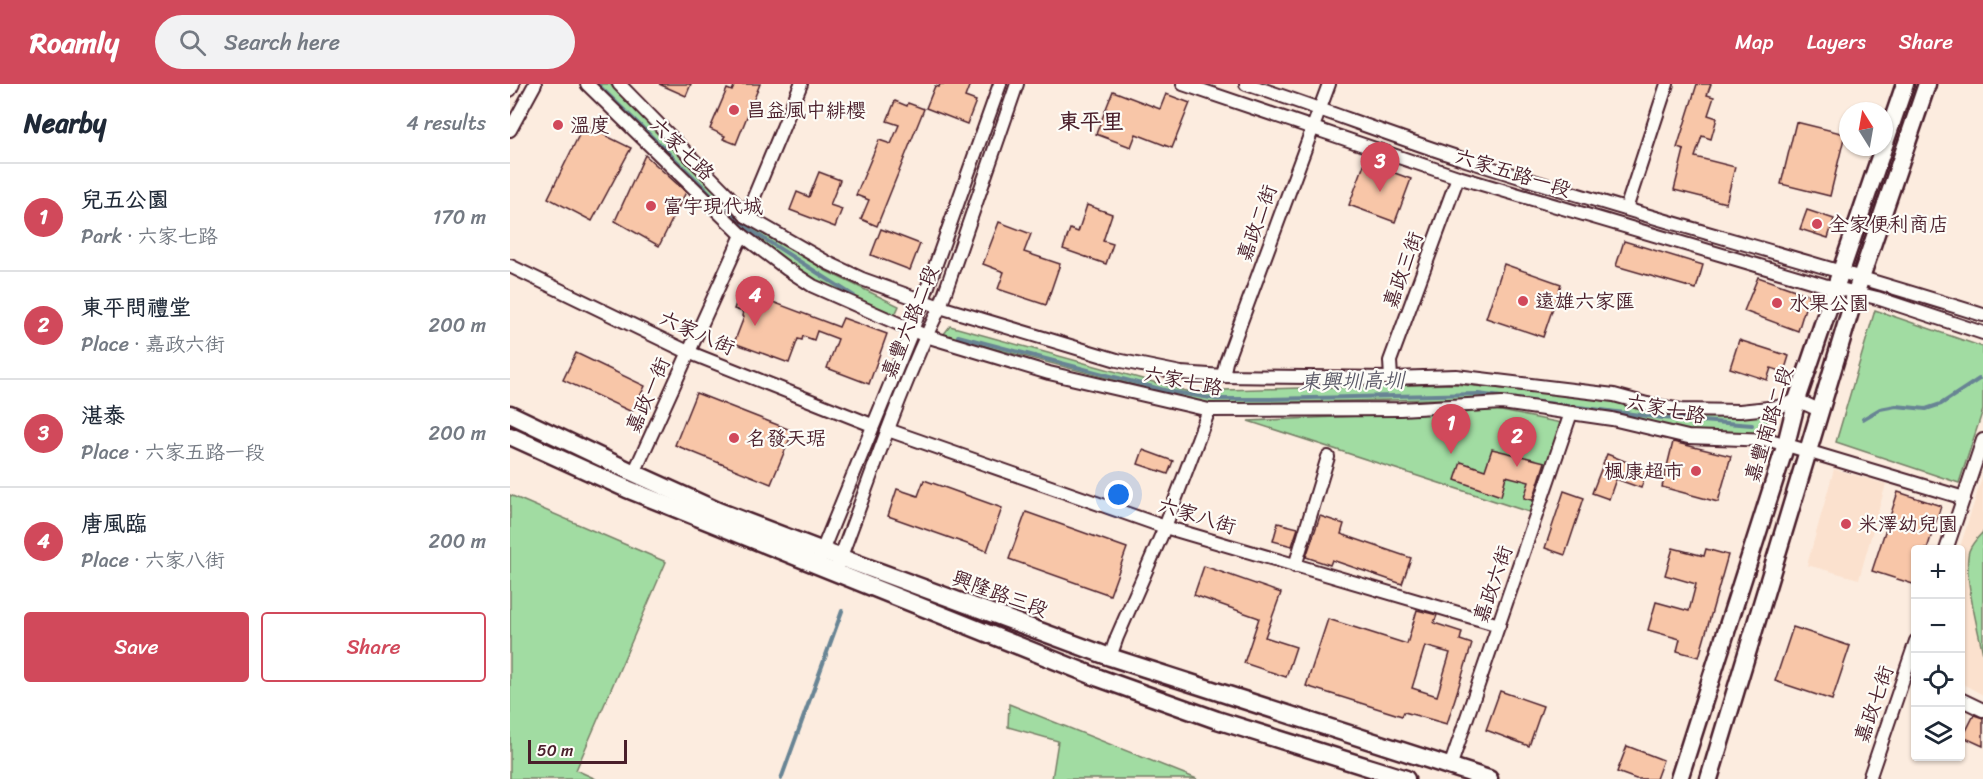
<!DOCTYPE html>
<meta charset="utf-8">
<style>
body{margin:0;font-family:Sriracha,"LXGW WenKai TC",sans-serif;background:#f2f2f3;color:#1f2937}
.controls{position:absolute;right:18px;bottom:18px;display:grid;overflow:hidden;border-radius:6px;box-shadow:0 2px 4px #0004}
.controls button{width:54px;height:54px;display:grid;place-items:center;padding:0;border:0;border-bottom:2px solid #e0e1e3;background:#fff;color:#1f2937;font:30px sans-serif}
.compass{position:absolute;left:1329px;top:18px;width:54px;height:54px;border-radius:50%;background:#fff;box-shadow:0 2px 4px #0004;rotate:349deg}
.scale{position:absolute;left:18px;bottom:15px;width:99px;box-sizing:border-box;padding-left:6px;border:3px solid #4a1f2b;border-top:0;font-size:16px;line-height:21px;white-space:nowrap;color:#4a1f2b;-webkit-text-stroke:4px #fdfcf7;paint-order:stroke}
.you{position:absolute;left:609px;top:411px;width:21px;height:21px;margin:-15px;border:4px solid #fff;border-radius:50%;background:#1a73e8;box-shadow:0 0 0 9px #1a73e833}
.badge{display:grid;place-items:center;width:39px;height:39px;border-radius:50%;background:#d1495b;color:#fff;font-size:20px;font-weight:700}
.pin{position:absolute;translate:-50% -50px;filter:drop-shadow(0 2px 3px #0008)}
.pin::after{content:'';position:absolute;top:32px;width:21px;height:18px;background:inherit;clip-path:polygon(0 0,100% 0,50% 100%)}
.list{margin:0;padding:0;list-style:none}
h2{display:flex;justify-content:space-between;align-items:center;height:78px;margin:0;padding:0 24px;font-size:26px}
h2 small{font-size:20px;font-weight:400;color:#747a83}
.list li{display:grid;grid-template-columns:39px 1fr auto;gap:18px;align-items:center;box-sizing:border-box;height:108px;padding:0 24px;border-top:2px solid #e0e1e3}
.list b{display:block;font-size:22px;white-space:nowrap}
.list p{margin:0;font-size:20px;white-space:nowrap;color:#747a83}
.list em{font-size:20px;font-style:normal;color:#747a83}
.actions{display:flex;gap:12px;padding:18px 24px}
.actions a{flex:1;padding:14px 0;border:2px solid #d1495b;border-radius:6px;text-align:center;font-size:21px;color:#d1495b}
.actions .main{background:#d1495b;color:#fff}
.icon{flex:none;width:33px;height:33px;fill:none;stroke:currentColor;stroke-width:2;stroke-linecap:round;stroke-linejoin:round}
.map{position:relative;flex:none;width:1473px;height:695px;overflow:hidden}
header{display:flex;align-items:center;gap:36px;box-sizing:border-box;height:84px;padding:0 30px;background:#d1495b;color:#fff}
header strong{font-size:28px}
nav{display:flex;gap:33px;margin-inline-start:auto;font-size:21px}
.search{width:420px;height:54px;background:#f2f2f3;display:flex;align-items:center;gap:15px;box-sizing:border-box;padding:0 21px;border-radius:33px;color:#747a83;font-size:22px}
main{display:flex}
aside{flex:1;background:#fff}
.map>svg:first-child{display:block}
.built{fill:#fbe1ce}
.green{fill:#a1dca2;stroke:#767e66;stroke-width:1.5}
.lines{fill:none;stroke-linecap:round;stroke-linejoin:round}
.stream{stroke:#678494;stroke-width:4}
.building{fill:#f8c6a8;stroke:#4a1f2b;stroke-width:1.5;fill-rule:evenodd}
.street-casing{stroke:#4a1f2b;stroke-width:16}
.secondary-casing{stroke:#4a1f2b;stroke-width:21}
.street{stroke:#fdfcf7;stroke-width:12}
.secondary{stroke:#fdfcf7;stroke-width:16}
.poi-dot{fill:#d1495b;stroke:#fdfcf7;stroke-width:2}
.labels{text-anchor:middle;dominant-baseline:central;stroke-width:4.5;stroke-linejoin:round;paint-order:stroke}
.poi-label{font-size:20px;fill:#4a1f2b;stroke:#fdfcf7;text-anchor:start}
.street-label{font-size:20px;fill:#4a1f2b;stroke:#fdfcf7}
.water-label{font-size:21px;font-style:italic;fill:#5b5a68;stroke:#fdfcf7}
.quarter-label{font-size:22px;font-weight:bold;fill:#4a1f2b;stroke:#fdfcf7}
</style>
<header>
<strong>Roamly</strong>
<div class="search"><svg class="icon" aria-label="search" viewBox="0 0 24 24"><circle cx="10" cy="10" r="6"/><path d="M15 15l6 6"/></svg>Search here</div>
<nav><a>Map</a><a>Layers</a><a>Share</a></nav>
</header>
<main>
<aside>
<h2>Nearby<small>4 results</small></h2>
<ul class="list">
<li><span class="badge">1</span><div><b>兒五公園</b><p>Park · 六家七路</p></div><em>170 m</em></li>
<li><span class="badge">2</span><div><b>東平問禮堂</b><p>Place · 嘉政六街</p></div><em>200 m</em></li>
<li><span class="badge">3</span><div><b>湛泰</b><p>Place · 六家五路一段</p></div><em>200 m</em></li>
<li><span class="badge">4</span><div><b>唐風臨</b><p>Place · 六家八街</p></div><em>200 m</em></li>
</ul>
<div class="actions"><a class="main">Save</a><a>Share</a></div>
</aside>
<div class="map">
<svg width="1473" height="695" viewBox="0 0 1473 695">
<rect width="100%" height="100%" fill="#fcecdf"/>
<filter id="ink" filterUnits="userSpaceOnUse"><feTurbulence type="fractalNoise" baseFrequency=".0167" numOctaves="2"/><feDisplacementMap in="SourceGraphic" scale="12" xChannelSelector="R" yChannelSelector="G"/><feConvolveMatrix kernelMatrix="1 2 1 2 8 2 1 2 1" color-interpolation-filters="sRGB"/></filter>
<g filter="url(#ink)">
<g class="built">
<path d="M1324,385L1376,400L1349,495L1297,481Z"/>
<path d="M1473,391V611L1451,599L1450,466H1449Z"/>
</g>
<g class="green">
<path d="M81,0H100L239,137L316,187L389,222L384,233L305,198L233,147Z"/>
<path d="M1365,226L1473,263V326L1449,399L1326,358Z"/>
<path d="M440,242L676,307L944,300L1076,313L1181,331H1258L1257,350L1179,347L1088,328L969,314L710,320L685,317L433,251Z"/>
<path d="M986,326L1052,339L1025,430L738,337Z"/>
<path d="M0,411L156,478L66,686L86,695H0Z"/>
<path d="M1473,448V570C1468,545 1453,489 1459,467C1462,459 1467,454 1473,448Z"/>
<path d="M499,620L687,695H542L548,657L498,643Z"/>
</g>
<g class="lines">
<g class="stream">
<path d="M87,0L234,142L344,212"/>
<path d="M448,252L658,307L706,315H759L968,310L1153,334L1242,341"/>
<path d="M1353,335L1370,325L1386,322L1416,325L1431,320L1469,295"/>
<path d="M271,695L332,527"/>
</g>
</g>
<g class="building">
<path d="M149,0H181L176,12Z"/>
<path d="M225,0H250L226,60L213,55L215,52L200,45L217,5L222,7Z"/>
<path d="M430,0H460L455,13L466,17L457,40L416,24L425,2L429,3Z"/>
<path d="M1187,0H1201L1197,11L1204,13L1198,31L1207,34L1201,55L1192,52L1185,73L1225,83L1216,119L1164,106L1174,66L1167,64Z"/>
<path d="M603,7L650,25L656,10L680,19L662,64L626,50L621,63L586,50Z"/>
<path d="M385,17L397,22L398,19L414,25L367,142L351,135L359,116L346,111L369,56L381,60L389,41L377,37Z"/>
<path d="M1286,38L1335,50L1320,112L1271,100Z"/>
<path d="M74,41L121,64L82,137L38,114Z"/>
<path d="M135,71L176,108L149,162L105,137Z"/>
<path d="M855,78L901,95L885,138L839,121Z"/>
<path d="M309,88L330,96L320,121L332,125L325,143L280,126L287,108L299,113Z"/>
<path d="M577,121L602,130L593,157L603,160L596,180L553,165L560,145L568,148Z"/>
<path d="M1297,126L1324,135L1318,154L1290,145Z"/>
<path d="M489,138L521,150L514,168L550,180L536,221L488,205L494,188L473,180Z"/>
<path d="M371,145L410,160L400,186L361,171Z"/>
<path d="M1114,157L1193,181L1186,205L1106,182Z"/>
<path d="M994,180L1051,200L1033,253L976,234Z"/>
<path d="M1248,193L1299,211L1288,247L1234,227Z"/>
<path d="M231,206L329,243L333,234L377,250L359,300L317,284L328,255L307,247L304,256L293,252L292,256L288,255L279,279L224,259L234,233L232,232L233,228L224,225Z"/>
<path d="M1229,256L1279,272L1274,288L1261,284L1257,296L1220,284Z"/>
<path d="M66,269L135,302L122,328L53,296Z"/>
<path d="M186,309L283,347L261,400L165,361Z"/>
<path d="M1163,358L1221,372L1208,418L1152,403Z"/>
<path d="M982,365L1035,378L1023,416L1014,414L1019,398L996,392L991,412L945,396L951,378L975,386Z"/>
<path d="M633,366L663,377L658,390L628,380Z"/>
<path d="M1097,370L1137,386L1131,404L1106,395L1099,415L1082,409Z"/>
<path d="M414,396L492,424L477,467L378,432L387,405L408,412Z"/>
<path d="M1054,407L1074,414L1055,471L1035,464Z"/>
<path d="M1388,408L1431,422L1417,465H1406V501L1362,487Z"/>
<path d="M516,428L617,464L600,511L499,475Z"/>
<path d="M810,432L834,440L831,450L901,474L892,500L822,476L820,481L796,473Z"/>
<path d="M768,439L788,444L782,462L763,457Z"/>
<path d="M1163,464L1194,472L1196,465L1218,471L1189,573L1167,567L1170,555L1138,546L1146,518L1179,527L1186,500L1155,491Z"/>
<path d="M694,482L771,509L755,553L786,563L776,593L734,579L749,534L684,511Z"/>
<path d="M907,526L927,531L924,539L952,548L950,556L962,560L937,640L894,628L892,632L796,602L818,535L897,560ZM915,562L940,569L927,612L902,604Z"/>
<path d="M1283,543L1340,562L1322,616L1265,597Z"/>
<path d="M990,607L1033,622L1019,662L976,646Z"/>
<path d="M1464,631L1473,634V662L1453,653Z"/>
<path d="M1117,662L1153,676L1146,695H1126L1107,688Z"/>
</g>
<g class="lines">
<defs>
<g id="street">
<path d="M77,0L232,151L277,185L303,202L416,252L539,289L699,326L890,325L992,319L1102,335L1178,353L1260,356L1454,414"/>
<path d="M109,0L216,109L236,132L318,179L352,195L430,223L607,276L671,289L713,292L881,294L946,292L1104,311L1137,320L1171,326L1230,327L1268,323L1287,316L1309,326"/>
<path d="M673,0L948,93L1314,201L1367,214L1473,249"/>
<path d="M736,0C810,24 884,53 959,77C1129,132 1303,177 1473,231"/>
<path d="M0,6L3,0"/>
<path d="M0,46L25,0"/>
<path d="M1116,125L1157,0"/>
<path d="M236,132L291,0"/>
<path d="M0,182L178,268L362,341"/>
<path d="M713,292L716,278L819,0"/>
<path d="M881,294L880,277L948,93"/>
<path d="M378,346L655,443L989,541"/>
<path d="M124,389L232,151"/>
<path d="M1436,466L1473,356"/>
<path d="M310,472L402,247L490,0"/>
<path d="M328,480C361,394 389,306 430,223L507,0"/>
<path d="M785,482L818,373"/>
<path d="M600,573L607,553L655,443L699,326"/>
<path d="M1450,615L1473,626"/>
<path d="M940,683L1061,329"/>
<path d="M1359,695L1406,557"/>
</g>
<g id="secondary">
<path d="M0,330L124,389L208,427L313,467L600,573L979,695"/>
<path d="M0,352L117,405L589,594L707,636L896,695"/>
<path d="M1169,695L1276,360L1287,316L1395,0"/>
<path d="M1199,695L1346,208L1417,0"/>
</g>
</defs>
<use href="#street" class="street-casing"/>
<use href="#secondary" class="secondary-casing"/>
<use href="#street" class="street"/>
<use href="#secondary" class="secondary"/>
</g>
</g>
<g class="poi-dot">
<circle cx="224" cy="26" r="6"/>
<circle cx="48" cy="41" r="6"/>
<circle cx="141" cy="122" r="6"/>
<circle cx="1307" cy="140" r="6"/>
<circle cx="1013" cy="217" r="6"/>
<circle cx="1267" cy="219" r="6"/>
<circle cx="224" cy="354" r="6"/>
<circle cx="1186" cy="387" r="6"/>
<circle cx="1336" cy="440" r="6"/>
</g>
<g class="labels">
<g class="poi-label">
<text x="236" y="26">昌益風中緋櫻</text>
<text x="60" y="41">溫度</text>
<text x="153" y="122">富宇現代城</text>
<text x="1319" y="140">全家便利商店</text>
<text x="1025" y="217">遠雄六家匯</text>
<text x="1279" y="219">水果公園</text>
<text x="236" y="354">名發天琚</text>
<text x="1174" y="387" text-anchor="end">楓康超市</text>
<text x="1348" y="440">米澤幼兒園</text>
</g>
<g class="street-label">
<text transform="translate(172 65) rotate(44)">六家七路</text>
<text transform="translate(1003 89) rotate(17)">六家五路一段</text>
<text transform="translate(747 139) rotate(-70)">嘉政二街</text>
<text transform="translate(893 186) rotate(-70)">嘉政三街</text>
<text transform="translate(400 238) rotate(-68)">嘉豐六路二段</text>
<text transform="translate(187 249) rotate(24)">六家八街</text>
<text transform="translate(673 297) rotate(11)">六家七路</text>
<text transform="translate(138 311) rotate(-66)">嘉政一街</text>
<text transform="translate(1156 325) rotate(11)">六家七路</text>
<text transform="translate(1259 340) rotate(-73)">嘉豐南路二段</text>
<text transform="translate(687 432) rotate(17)">六家八街</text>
<text transform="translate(983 500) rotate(-71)">嘉政六街</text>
<text transform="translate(490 510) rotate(20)">興隆路三段</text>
<text transform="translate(1364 620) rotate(-71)">嘉政七街</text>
</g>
<g class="water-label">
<text transform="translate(842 297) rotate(-1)">東興圳高圳</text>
</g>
<g class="quarter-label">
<text x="581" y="37">東平里</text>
</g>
</g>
</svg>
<div class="controls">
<button>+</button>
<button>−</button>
<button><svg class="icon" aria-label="locate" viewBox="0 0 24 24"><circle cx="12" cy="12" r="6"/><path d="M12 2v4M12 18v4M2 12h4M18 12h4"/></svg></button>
<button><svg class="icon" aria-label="layers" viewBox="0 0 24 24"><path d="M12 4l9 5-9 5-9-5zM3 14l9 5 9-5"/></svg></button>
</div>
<svg class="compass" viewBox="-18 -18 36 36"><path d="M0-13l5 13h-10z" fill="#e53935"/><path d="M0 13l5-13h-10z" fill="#747a83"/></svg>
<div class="scale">50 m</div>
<div class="you"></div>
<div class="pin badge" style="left:941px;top:370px">1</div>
<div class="pin badge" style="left:1007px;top:383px">2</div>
<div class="pin badge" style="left:870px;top:108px">3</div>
<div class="pin badge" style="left:245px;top:242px">4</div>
</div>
</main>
